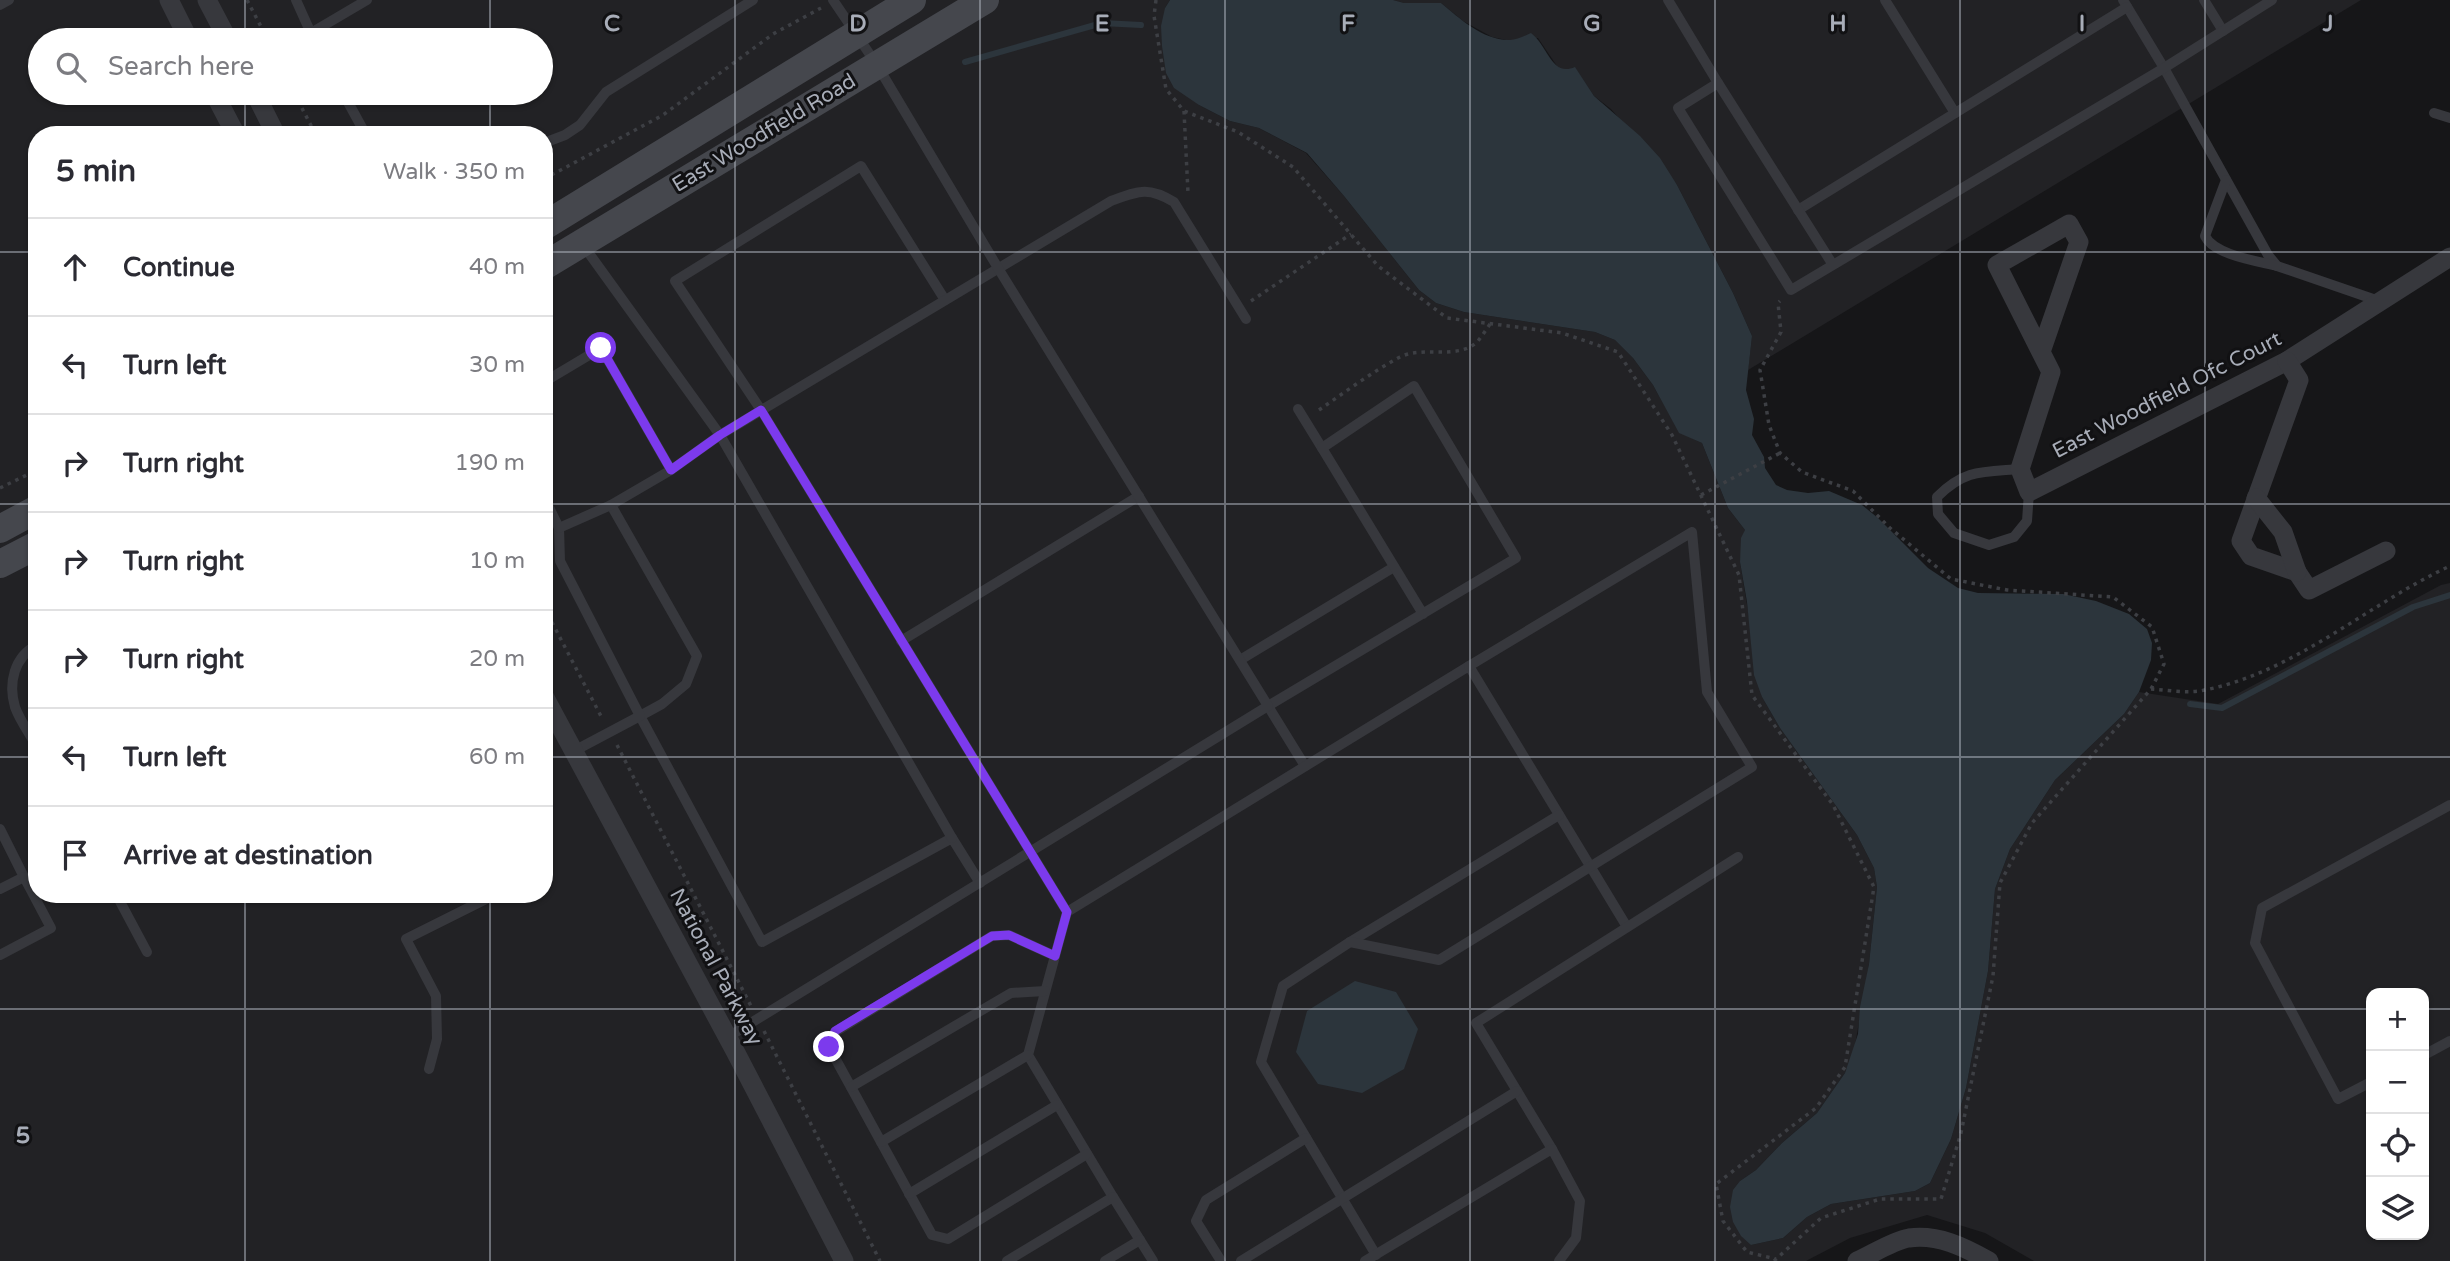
<!DOCTYPE html>
<meta charset="utf-8">
<style>
body{margin:0;font-family:"Varela Round",sans-serif;background:#f2f2f3;color:#2b2b33}
.controls{position:absolute;right:21px;bottom:21px;display:grid;overflow:hidden;border-radius:14px;box-shadow:0 2px 5px #0004}
.controls button{width:63px;height:63px;display:grid;place-items:center;padding:0;border:0;border-bottom:2px solid #e1e1e2;background:#fff;color:#2b2b33;font:35px sans-serif}
.stop{position:absolute;width:21px;height:21px;margin:-16px;border:5px solid #7c3aed;border-radius:50%;background:#fff}
.stop.end{background:#7c3aed;border-color:#fff;box-shadow:0 2px 7px #0008}
.list{margin:0;padding:0;list-style:none}
h2{display:flex;justify-content:space-between;align-items:center;height:91px;margin:0;padding:0 28px;font-size:30px}
h2 small{font-size:23px;font-weight:400;color:#7c7c81}
.list li{display:grid;grid-template-columns:46px 1fr auto;gap:21px;align-items:center;box-sizing:border-box;height:98px;padding:0 28px;border-top:2px solid #e1e1e2}
.list b{display:block;font-size:26px;white-space:nowrap}
.list em{font-size:23px;font-style:normal;color:#7c7c81}
.icon{flex:none;width:38px;height:38px;fill:none;stroke:currentColor;stroke-width:2;stroke-linecap:round;stroke-linejoin:round}
.map{position:relative;flex:none;width:2450px;height:1261px;overflow:hidden}
.search{position:absolute;background:#fff;box-shadow:0 2px 5px #0004;left:28px;top:28px;width:525px;height:77px;display:flex;align-items:center;gap:18px;box-sizing:border-box;padding:0 24px;border-radius:38px;color:#7c7c81;font-size:26px}
.panel{position:absolute;background:#fff;box-shadow:0 2px 5px #0004;left:28px;top:126px;width:525px;height:777px;border-radius:28px}
.map>svg:first-child{display:block}
.built{fill:#222225;fill-rule:evenodd}
.water{fill:#2c353c}
.lines{fill:none;stroke-linecap:round;stroke-linejoin:round}
.stream{stroke:#2c353c;stroke-width:6}
.path{stroke:#3d3f44;stroke-width:3.5;stroke-dasharray:3.5 5;stroke-linecap:butt}
.lane{stroke:#37383d;stroke-width:10}
.street{stroke:#37383d;stroke-width:19}
.secondary{stroke:#45474d;stroke-width:28}
.route{stroke:#7c3aed;stroke-width:9}
.grid{fill:none;stroke:#a8adb8;stroke-width:2;stroke-opacity:0.55}
.labels{text-anchor:middle;dominant-baseline:central;stroke-width:6;stroke-linejoin:round;paint-order:stroke}
.street-label{font-size:21px;fill:#a8adb8;stroke:#111113}
.grid-label{font-size:23px;text-anchor:middle;font-weight:bold;fill:#a8adb8;stroke:#111113;stroke-width:6;stroke-linejoin:round;paint-order:stroke}
</style>
<div class="map">
<svg width="2450" height="1261" viewBox="0 0 2450 1261">
<rect width="100%" height="100%" fill="#161618"/>
<g class="built">
<path d="M0,0H1170L1165,8L1199,105L1230,121L1259,128L1306,153L1344,196L1419,290L1436,303L1464,312L1595,332L1615,340L1633,358L1653,385L1679,432L1702,443L1728,508L1745,530L1740,562L1762,697L1780,728L1857,835L1874,868L1877,887L1869,964L1854,1051L1845,1073L1817,1113L1782,1143L1756,1170L1740,1181L1751,1245L1783,1238L1807,1217L1831,1204L1915,1191L1930,1183L1951,1139L1966,1088L1988,971L1995,889L2010,849L2055,780L2124,714L2139,692L2218,704L2441,585L2450,583V1261H2034L1985,1233L1927,1215L1850,1238L1806,1261H0ZM40,40H541V93H40ZM37,135H544V894H37ZM2371,993H2424V1235H2371Z"/>
<path d="M1393,0H2361L1748,370L1752,336L1733,293L1677,185L1611,109L1594,96L1575,68L1566,71L1559,69L1538,38L1511,41L1492,37L1463,21L1441,3H1404Z"/>
</g>
<g class="water">
<path d="M1170,0H1393L1404,3H1441C1459,18 1484,41 1510,40C1516,40 1525,36 1531,33C1549,47 1551,77 1575,67L1594,96L1640,136L1660,158L1677,185L1733,293L1752,336L1746,390L1754,419L1752,435L1764,457L1765,468L1776,485L1787,490L1808,493L1829,491L1862,505L1878,518L1928,568L1958,588L1978,593L2063,594L2096,601L2129,614L2147,629L2152,643L2151,660L2139,692L2124,714L2055,780L2010,849L1995,889L1988,971L1966,1088L1951,1139L1930,1183L1915,1191L1831,1204L1807,1217L1783,1238L1751,1245L1741,1236L1733,1222L1730,1207L1733,1190L1740,1181L1756,1170L1782,1143L1817,1113L1845,1073L1858,1034L1860,1007L1869,964L1877,887L1874,868L1857,835L1780,728L1762,697L1754,675L1747,602L1740,562L1741,538L1745,530L1728,508L1702,443L1679,433L1653,385L1633,358L1615,340L1595,332L1464,312L1436,303L1419,290L1344,196L1307,153L1259,128L1230,121L1199,105L1174,88L1166,73L1162,46L1161,26L1165,8Z"/>
<path d="M1355,981L1396,992L1418,1029L1404,1069L1362,1093L1318,1084L1296,1052L1307,1011Z"/>
</g>
<g class="lines">
<g class="stream">
<path d="M965,62L1102,23L1141,25"/>
<path d="M2190,704L2222,708L2413,607L2450,595"/>
</g>
<g class="path">
<path d="M247,0L268,40"/>
<path d="M1156,0L1154,16L1166,89L1184,111L1238,132L1293,167L1378,266L1447,318L1562,333L1618,352L1672,435L1739,575L1752,695L1833,805L1874,887L1845,1067L1816,1108L1716,1184L1723,1221L1747,1252L1776,1259"/>
<path d="M294,93L316,135"/>
<path d="M1184,111L1188,193"/>
<path d="M544,179L663,115L773,34L821,8"/>
<path d="M1251,301L1351,234"/>
<path d="M1319,410C1345,392 1372,372 1400,357C1424,345 1458,361 1478,341C1482,336 1486,330 1490,324"/>
<path d="M0,488L37,470"/>
<path d="M1701,495L1780,453"/>
<path d="M544,607L603,720"/>
<path d="M2151,689C2168,690 2188,694 2205,690C2295,672 2368,604 2450,566"/>
<path d="M617,745L751,1006"/>
<path d="M764,1031L880,1261"/>
<path d="M1774,1261L1821,1218L1880,1199H1941L1961,1133L1993,976L2000,883L2032,823L2151,689L2164,664L2152,627L2113,597L2007,590L1951,579L1890,528L1853,491L1802,472L1780,453L1769,425L1760,370L1781,332L1778,303L1780,301"/>
</g>
<g class="lane">
<path d="M296,0L314,40"/>
<path d="M1668,0L1718,83"/>
<path d="M1885,0L1955,113"/>
<path d="M2123,0L2164,68L2268,255L2277,266L2379,301"/>
<path d="M2204,0L2223,31"/>
<path d="M0,5L9,0"/>
<path d="M299,40L367,0"/>
<path d="M343,93L366,135"/>
<path d="M2434,113L2450,118"/>
<path d="M544,143L565,135L580,125L606,92L753,0"/>
<path d="M2226,180L2205,236C2214,255 2257,261 2277,266"/>
<path d="M1798,210L2127,7"/>
<path d="M1833,265L1718,83L1678,108L1791,290L1833,265L2164,68L2272,0"/>
<path d="M945,300L861,166L675,281L761,410L1067,912L1028,1055L1113,1197L1007,1261"/>
<path d="M544,382L601,348L671,470L720,435L583,245"/>
<path d="M1298,409L1322,448"/>
<path d="M2020,469C1983,472 1965,469 1937,497L1938,514L1954,533L1989,545L2014,537L2027,521L2029,492"/>
<path d="M671,470L611,505L697,656L686,684L662,704L640,716L762,942L952,838L980,883"/>
<path d="M544,497L559,528L560,561L640,716L574,751"/>
<path d="M559,528L611,505"/>
<path d="M901,641L1139,496"/>
<path d="M37,645C14,657 8,683 15,707C20,721 30,734 37,747"/>
<path d="M1240,660L1394,567"/>
<path d="M1305,766L1268,706L1516,558L1414,386L1322,448L1423,614"/>
<path d="M0,829L24,877L0,889"/>
<path d="M952,838L720,435L1111,201C1138,191 1148,186 1174,202L1246,319"/>
<path d="M116,894L147,952"/>
<path d="M1067,912L1469,666L1627,927"/>
<path d="M1350,942L1559,815"/>
<path d="M0,955L51,928L24,877"/>
<path d="M1055,956L1009,935L992,936L835,1032L829,1047L932,1235L948,1239L1087,1154"/>
<path d="M728,1037L1268,706L998,268L877,65L833,0"/>
<path d="M2424,1055L2450,1041"/>
<path d="M429,1069L437,1039L436,996L406,939L496,894"/>
<path d="M2371,1082L2338,1099L2255,943L2262,908L2450,805"/>
<path d="M851,1087L1011,993L1045,991"/>
<path d="M881,1142L1028,1055"/>
<path d="M1552,1149L1476,1023L1738,857"/>
<path d="M909,1194L1057,1105"/>
<path d="M1113,1197L1153,1261"/>
<path d="M1376,1255L1261,1062L1283,986L1350,942L1439,960L1752,767L1707,692L1692,532L1469,666"/>
<path d="M1105,1261L1140,1240"/>
<path d="M1221,1261L1196,1221L1206,1200L1306,1138"/>
<path d="M1241,1261L1517,1091"/>
<path d="M1365,1261L1552,1149L1580,1201L1576,1238L1559,1261"/>
</g>
<g class="street">
<path d="M169,0L189,40"/>
<path d="M207,0L228,40"/>
<path d="M214,93L236,135"/>
<path d="M255,93L276,135"/>
<path d="M2041,352L2079,242L2069,224L1997,265L2051,372L2020,469L2029,492L2287,361L2450,257"/>
<path d="M2287,361L2299,380L2241,541L2251,556L2297,572L2309,590L2386,551"/>
<path d="M2256,498L2283,532L2297,572"/>
<path d="M544,696L735,1051L844,1261"/>
<path d="M1857,1261C1873,1254 1892,1241 1909,1238C1938,1234 1964,1247 1989,1261"/>
</g>
<g class="secondary">
<path d="M544,226L912,0"/>
<path d="M544,266L985,0"/>
<path d="M0,529L37,509"/>
<path d="M0,564L37,545"/>
</g>
</g>
<g class="lines">
<path class="route" d="M601,348L671,470L720,435L761,410L1067,912L1055,956L1009,935L992,936L835,1031L829,1047"/>
</g>
<path class="grid" d="M245,0V40M490,0V40M735,0V1261M980,0V1261M1225,0V1261M1470,0V1261M1715,0V1261M1960,0V1261M2205,0V1261M245,93V135M490,93V135M0,252H37M544,252H2450M0,504H37M544,504H2450M0,757H37M544,757H2450M245,894V1261M490,894V1261M0,1009H2371M2424,1009H2450"/>
<g class="labels">
<g class="street-label">
<text transform="translate(764 133) rotate(-31)">East Woodfield Road</text>
<text transform="translate(2167 395) rotate(-27)">East Woodfield Ofc Court</text>
<text transform="translate(716 967) rotate(62)">National Parkway</text>
</g>
</g>
<g class="grid-label">
<text x="612" y="31">C</text>
<text x="858" y="31">D</text>
<text x="1102" y="31">E</text>
<text x="1348" y="31">F</text>
<text x="1592" y="31">G</text>
<text x="1838" y="31">H</text>
<text x="2082" y="31">I</text>
<text x="2328" y="31">J</text>
<text x="23" y="1143">5</text>
</g>
</svg>
<div class="controls">
<button>+</button>
<button>−</button>
<button><svg class="icon" aria-label="locate" viewBox="0 0 24 24"><circle cx="12" cy="12" r="6"/><path d="M12 2v4M12 18v4M2 12h4M18 12h4"/></svg></button>
<button><svg class="icon" aria-label="layers" viewBox="0 0 24 24"><path d="M12 4l9 5-9 5-9-5zM3 14l9 5 9-5"/></svg></button>
</div>
<div class="stop" style="left:601px;top:348px"></div>
<div class="stop end" style="left:829px;top:1047px"></div>
<div class="search"><svg class="icon" aria-label="search" viewBox="0 0 24 24"><circle cx="10" cy="10" r="6"/><path d="M15 15l6 6"/></svg>Search here</div>
<section class="panel">
<h2>5 min<small>Walk · 350 m</small></h2>
<ul class="list">
<li><svg class="icon" aria-label="ahead" viewBox="0 0 24 24"><path d="M12 20V5M6 11l6-6 6 6"/></svg><div><b>Continue</b></div><em>40 m</em></li>
<li><svg class="icon" aria-label="left" viewBox="0 0 24 24"><path d="M17 20v-9H6M10 6l-5 5 5 5"/></svg><div><b>Turn left</b></div><em>30 m</em></li>
<li><svg class="icon" aria-label="right" viewBox="0 0 24 24"><path d="M7 20v-9h11M14 6l5 5-5 5"/></svg><div><b>Turn right</b></div><em>190 m</em></li>
<li><svg class="icon" aria-label="right" viewBox="0 0 24 24"><path d="M7 20v-9h11M14 6l5 5-5 5"/></svg><div><b>Turn right</b></div><em>10 m</em></li>
<li><svg class="icon" aria-label="right" viewBox="0 0 24 24"><path d="M7 20v-9h11M14 6l5 5-5 5"/></svg><div><b>Turn right</b></div><em>20 m</em></li>
<li><svg class="icon" aria-label="left" viewBox="0 0 24 24"><path d="M17 20v-9H6M10 6l-5 5 5 5"/></svg><div><b>Turn left</b></div><em>60 m</em></li>
<li><svg class="icon" aria-label="arrive" viewBox="0 0 24 24"><path d="M6 21V4h12l-3 4 3 4H6"/></svg><div><b>Arrive at destination</b></div></li>
</ul>
</section>
</div>
